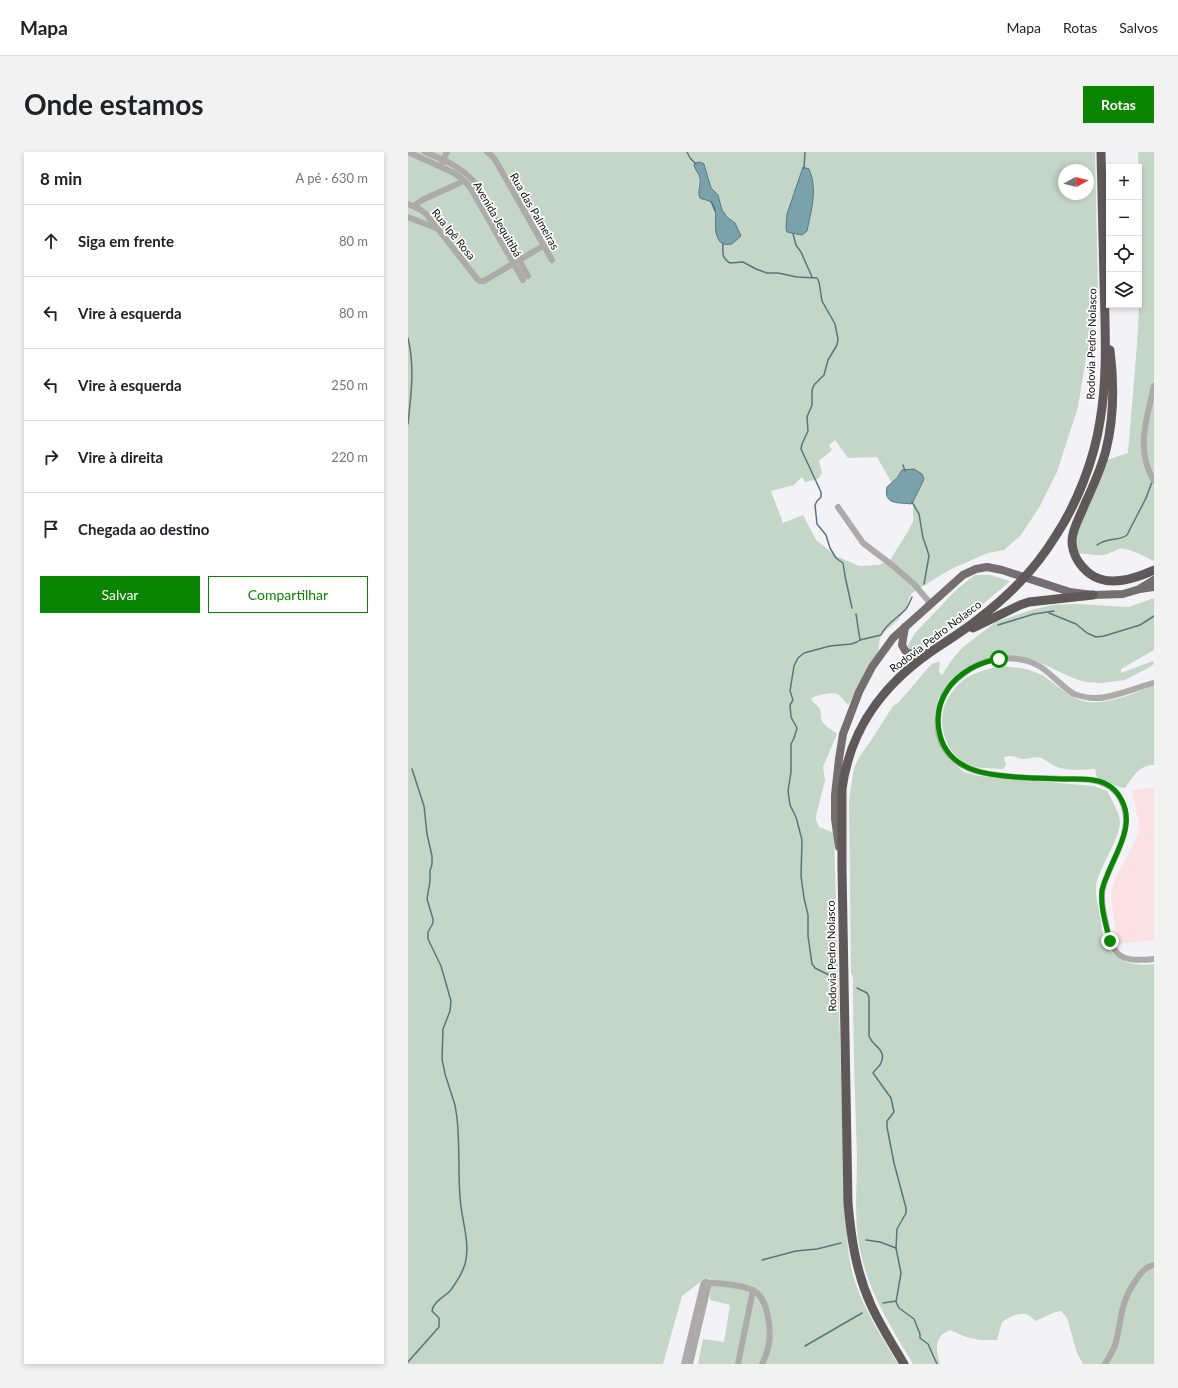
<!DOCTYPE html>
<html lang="pt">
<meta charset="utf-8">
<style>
body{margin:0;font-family:Lato,sans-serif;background:#f2f2f2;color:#202124}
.controls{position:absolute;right:12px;top:12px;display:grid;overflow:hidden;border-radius:0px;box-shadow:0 2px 6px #0003}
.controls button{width:36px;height:36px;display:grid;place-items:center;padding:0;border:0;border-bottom:1px solid #e0e0e0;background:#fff;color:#202124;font:20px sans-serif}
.compass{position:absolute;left:650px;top:12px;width:36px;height:36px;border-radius:50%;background:#fff;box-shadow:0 2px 6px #0003;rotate:82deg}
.stop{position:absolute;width:12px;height:12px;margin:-9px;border:3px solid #0a8501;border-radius:50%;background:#fff}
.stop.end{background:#0a8501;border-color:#fff;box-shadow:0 1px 4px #0008}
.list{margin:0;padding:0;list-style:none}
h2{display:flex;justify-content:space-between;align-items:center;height:52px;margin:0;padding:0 16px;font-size:17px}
h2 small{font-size:13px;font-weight:400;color:#757577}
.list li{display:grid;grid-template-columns:26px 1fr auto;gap:12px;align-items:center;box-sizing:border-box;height:72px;padding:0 16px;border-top:1px solid #e0e0e0}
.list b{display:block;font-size:15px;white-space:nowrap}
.list em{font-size:13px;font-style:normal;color:#757577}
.actions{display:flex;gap:8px;padding:12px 16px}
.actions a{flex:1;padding:9px 0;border:1px solid #0a8501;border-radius:0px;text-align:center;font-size:14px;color:#0a8501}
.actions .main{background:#0a8501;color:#fff}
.icon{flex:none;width:22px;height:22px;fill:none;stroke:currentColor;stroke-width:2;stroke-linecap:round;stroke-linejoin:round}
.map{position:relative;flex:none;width:746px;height:1212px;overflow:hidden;border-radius:0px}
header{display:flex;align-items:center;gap:24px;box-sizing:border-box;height:56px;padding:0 20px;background:#fff;border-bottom:1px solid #e0e0e0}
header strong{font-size:19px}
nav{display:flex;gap:22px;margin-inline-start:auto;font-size:14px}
.intro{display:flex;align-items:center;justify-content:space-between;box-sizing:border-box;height:96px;padding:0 24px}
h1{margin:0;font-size:28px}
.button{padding:10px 18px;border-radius:0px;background:#0a8501;color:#fff;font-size:14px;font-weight:700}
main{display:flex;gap:24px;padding:0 24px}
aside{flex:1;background:#fff;border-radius:0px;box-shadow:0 2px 6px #0003}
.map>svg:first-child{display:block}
.industrial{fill:#fce1e4}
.green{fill:#c3d6c7;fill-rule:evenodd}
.water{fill:#7aa2ac;stroke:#59767d}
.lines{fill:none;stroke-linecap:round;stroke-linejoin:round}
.stream{stroke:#59767d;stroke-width:1.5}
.minor{stroke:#adabaa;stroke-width:6}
.major{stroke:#746f6e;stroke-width:8}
.highway{stroke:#5f5a59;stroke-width:9}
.route{stroke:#0a8501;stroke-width:5}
.labels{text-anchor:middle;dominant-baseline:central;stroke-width:3.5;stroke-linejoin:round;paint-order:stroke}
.street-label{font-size:11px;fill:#0d0e0f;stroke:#fff}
</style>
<header>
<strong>Mapa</strong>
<nav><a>Mapa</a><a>Rotas</a><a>Salvos</a></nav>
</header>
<div class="intro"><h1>Onde estamos</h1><a class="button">Rotas</a></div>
<main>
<aside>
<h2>8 min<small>A pé · 630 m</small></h2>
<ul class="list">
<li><svg class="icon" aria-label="ahead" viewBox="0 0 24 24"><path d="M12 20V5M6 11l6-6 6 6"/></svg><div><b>Siga em frente</b></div><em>80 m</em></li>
<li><svg class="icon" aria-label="left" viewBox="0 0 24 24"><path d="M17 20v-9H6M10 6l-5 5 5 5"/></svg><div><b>Vire à esquerda</b></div><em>80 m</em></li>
<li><svg class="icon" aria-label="left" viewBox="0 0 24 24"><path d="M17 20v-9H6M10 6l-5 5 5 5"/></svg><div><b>Vire à esquerda</b></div><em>250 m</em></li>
<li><svg class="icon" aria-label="right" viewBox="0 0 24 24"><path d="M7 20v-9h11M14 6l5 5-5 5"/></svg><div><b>Vire à direita</b></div><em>220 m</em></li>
<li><svg class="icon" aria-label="arrive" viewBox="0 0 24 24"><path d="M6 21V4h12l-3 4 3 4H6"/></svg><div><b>Chegada ao destino</b></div></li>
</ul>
<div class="actions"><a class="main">Salvar</a><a>Compartilhar</a></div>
</aside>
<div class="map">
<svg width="746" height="1212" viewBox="0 0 746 1212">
<rect width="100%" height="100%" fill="#f2f2f7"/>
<path class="industrial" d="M746,636V788L709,792L703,743L706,730L731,681V672L724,638Z"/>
<g class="green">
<path d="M0,0H687L690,141L685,191L683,197L680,198L678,206L670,255L649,320L632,354L613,383L596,398L580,401L543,417L504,441L501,446L499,454L490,468L473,483L471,491L470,505L440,553C437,550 434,546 431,543C427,539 408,543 403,547C405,551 409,552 411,556C413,559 413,562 413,566C415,574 423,577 429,582L415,615L417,628L408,664V668L411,675L426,681L437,1063C439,1086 440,1108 447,1130C457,1159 474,1186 490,1212H290L295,1187L316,1190L322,1153L302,1148L303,1126L295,1128L274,1144L255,1212H0ZM297,12L303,36L310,43L314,58L319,65L327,71L307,79C306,69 312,49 296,48L290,35L292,28L291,22L287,16ZM395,15L404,24V49H383ZM656,18H680V42H656ZM427,288L440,306L469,305L484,331L489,326L492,320L506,317L514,322L516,327L507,347L505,351V370L499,381L482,408L471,413L451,414L428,404L408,388L395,363L375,371L363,339L386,333L394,325L397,330L410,327L414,321L411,309L424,298L421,293Z"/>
<path d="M730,0H746V409C737,405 721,395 711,397C705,399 700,403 694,403C684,404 675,400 666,402L667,377L696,309L720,301C724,252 729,203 731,155C734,103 733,51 730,0Z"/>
<path d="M567,423H582L602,429L560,465L510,501L501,498L500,493L507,481L549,437Z"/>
<path d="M746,446V498L713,517V521L745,509L746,512L740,516L717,528L693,531L677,530L665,526L624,507H584L542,531L530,547L527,568L531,589L541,607L556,620L571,624L686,634L699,639C704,648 711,660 712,670C712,686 692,714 688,733C687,742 690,754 692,763C693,771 694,780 696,787C703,809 726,815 746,812V1212H675L669,1201L659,1166L653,1159C644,1160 636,1166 627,1169C618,1156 605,1163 594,1170L589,1188H572L558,1185L542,1178C525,1185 528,1197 532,1212H505C485,1178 463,1145 454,1106C445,1072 449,1038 449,1004C447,944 445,885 445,825L443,821L441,647L446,616L452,604L462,590L485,554L491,550L520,516L525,511L532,510L531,520L534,523L545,506L555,495L588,470L623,458L645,453L668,452L721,455Z"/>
<path d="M592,514C607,515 620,516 634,523C649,532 662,548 681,550C703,552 726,541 746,534V613C732,612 724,626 717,636L711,635L689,626L687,617C675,618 661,619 649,615C643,613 639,608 633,606C628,604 622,607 617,607C609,607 603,601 596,606L598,613L595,617C584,616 571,617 561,613C541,605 531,579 535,559C537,549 544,539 551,532C561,521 578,518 592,514Z"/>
</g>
<g class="water">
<path d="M292,10L296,12L303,36L310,43L314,58L319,65L327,71L333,84L324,92C315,93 313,93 309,84C305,74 311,58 304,51C301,48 296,48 292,46C289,39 293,33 292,26C291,21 287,18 286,13L287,11Z"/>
<path d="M395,15L401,17C410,37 403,59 399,79L394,83L379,80L378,76L379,62Z"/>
<path d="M506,317L514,322L516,327L505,350L503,352C492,350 475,354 479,335L489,326L494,318Z"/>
</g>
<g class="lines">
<g class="stream">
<path d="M279,0L282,6L288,12"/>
<path d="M396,17L397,0"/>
<path d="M303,49L307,59"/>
<path d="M385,82L388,93L393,100L404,125"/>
<path d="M315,91C315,100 313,106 322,111L335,110L348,117L359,121H370L389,125L409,126L411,130L414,149L427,172L430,187L429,193L420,208L416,223L406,233L404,238V253L399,265L400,279L394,292L393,297L413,340V345L409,349L407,353L409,372L418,383L422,396L428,406L435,411L437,424L444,456"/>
<path d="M0,186C7,215 3,243 0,272"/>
<path d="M495,313L497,319"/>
<path d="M504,350L511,362L515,386L519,397L521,404L516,432"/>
<path d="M689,393C701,384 710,390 719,383L738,346L744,330"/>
<path d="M641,461L668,472L679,481L688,485L696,484L732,473L746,464"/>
<path d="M448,462L452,488"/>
<path d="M590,473L626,462L646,459"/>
<path d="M427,826L407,816L404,812L400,784V763L396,746L393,724L394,688L388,665L382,653L380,639L383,620V592L386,586L389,576L383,565L382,553L385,548L382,539L386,514L390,506L396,501L422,494L443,492L449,490L452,488L473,483C478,471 490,466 498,457C501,453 502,449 504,445"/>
<path d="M449,836L459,841L461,845V884C465,895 479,897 473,911C471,916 467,917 465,921L483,946L486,960L479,969V975L486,1011L498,1056V1061L489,1077L488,1096L493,1121L488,1150L491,1156L506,1167L512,1182V1186L520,1192L529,1212"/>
<path d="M458,1088L472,1090L488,1096"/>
<path d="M354,1108L388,1099L409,1097L433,1091"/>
<path d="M475,1151L488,1149"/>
<path d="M397,1194L454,1161"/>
<path d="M0,1210L31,1175V1166L24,1159C25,1150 36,1145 42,1139C48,1131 54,1122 57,1112C63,1091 53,1067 52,1045C50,1019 52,992 49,966L47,953L37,922L34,907L35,877L42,859L43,849L33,814L20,787V780L25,771V767L19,747L22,729V719L24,712V704L19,682L16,654L4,617"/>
</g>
<g class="minor">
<path d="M0,0L46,21L53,26L62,35L115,128"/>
<path d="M17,0C35,8 53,14 66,30L120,124"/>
<path d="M79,0L84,4L89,11L144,108"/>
<path d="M34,11L39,0"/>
<path d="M0,52L13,58L19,63L70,128L72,129H76L135,94"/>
<path d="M6,54L14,48L56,29"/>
<path d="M0,65L28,76"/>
<path d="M746,234C739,266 727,298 746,329"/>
<path d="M430,355L455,391L484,413L506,432L523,452"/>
<path d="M746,531C730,535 702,547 686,546C680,546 672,544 666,542C655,536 643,521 631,514C617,506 600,505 584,508C576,509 569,513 562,517C555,522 547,528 541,535C529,550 526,577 535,594C541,604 550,612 560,616C582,626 631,626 656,627C669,627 684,626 697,632C706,636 713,645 716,655C725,683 701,710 695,736C692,745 695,758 697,767C704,802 708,811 746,807"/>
<path d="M276,1212L295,1133L297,1130C311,1132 334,1132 346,1139C360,1146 363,1178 361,1191C360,1198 357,1206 354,1212"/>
<path d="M282,1212L301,1131"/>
<path d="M330,1212L345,1138"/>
<path d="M697,1212C701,1205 706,1198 708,1190C714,1165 712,1151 728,1128C733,1121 737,1115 746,1113"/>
</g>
<g class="major">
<path d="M733,436L746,428"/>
<path d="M497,475L494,493L498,500L507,503L520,501"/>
<path d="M431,695L427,667V643L431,607L435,582L451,540L464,515L485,486L555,423L568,417L579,415L594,418L662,440L685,443L715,442L732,437L746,435"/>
</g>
<g class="highway">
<path d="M702,198C706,230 706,266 698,298C693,318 684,336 676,354C672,365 664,377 664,389C664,402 672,414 682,422C701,436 728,426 746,418"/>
<path d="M565,476L612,453L621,450L685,443"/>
<path d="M496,1212C485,1193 472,1173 463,1153C448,1120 443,1086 440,1051L434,717V637C442,578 473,535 521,501C537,490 554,480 569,468C600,444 626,419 647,385C669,352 686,308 692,269C700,223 697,175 696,129C695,86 694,43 693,0"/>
</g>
</g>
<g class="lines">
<path class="route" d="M591,507C572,510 551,520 540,537C523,561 528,598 555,613C577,627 632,626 659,627C672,627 687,626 698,632C704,635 710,641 713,647C728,672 708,700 699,724C697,728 695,734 694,738C692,755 698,773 702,789"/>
</g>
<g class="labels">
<g class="street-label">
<text transform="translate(127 59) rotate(60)">Rua das Palmeiras</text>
<text transform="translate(90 67) rotate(60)">Avenida Jequitibá</text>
<text transform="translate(46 82) rotate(51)">Rua Ipê Rosa</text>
<text transform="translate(683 192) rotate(-89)">Rodovia Pedro Nolasco</text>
<text transform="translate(527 484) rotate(-37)">Rodovia Pedro Nolasco</text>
<text transform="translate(423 804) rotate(-91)">Rodovia Pedro Nolasco</text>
</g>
</g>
</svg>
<div class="controls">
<button>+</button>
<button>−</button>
<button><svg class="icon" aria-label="locate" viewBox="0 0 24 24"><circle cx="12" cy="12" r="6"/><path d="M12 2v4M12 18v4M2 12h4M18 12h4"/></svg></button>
<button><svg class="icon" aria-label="layers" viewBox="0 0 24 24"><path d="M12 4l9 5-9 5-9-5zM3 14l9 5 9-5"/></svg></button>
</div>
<svg class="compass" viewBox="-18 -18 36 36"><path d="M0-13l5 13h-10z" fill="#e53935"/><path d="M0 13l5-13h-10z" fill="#757577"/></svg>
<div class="stop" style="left:591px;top:507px"></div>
<div class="stop end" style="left:702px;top:789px"></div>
</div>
</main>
